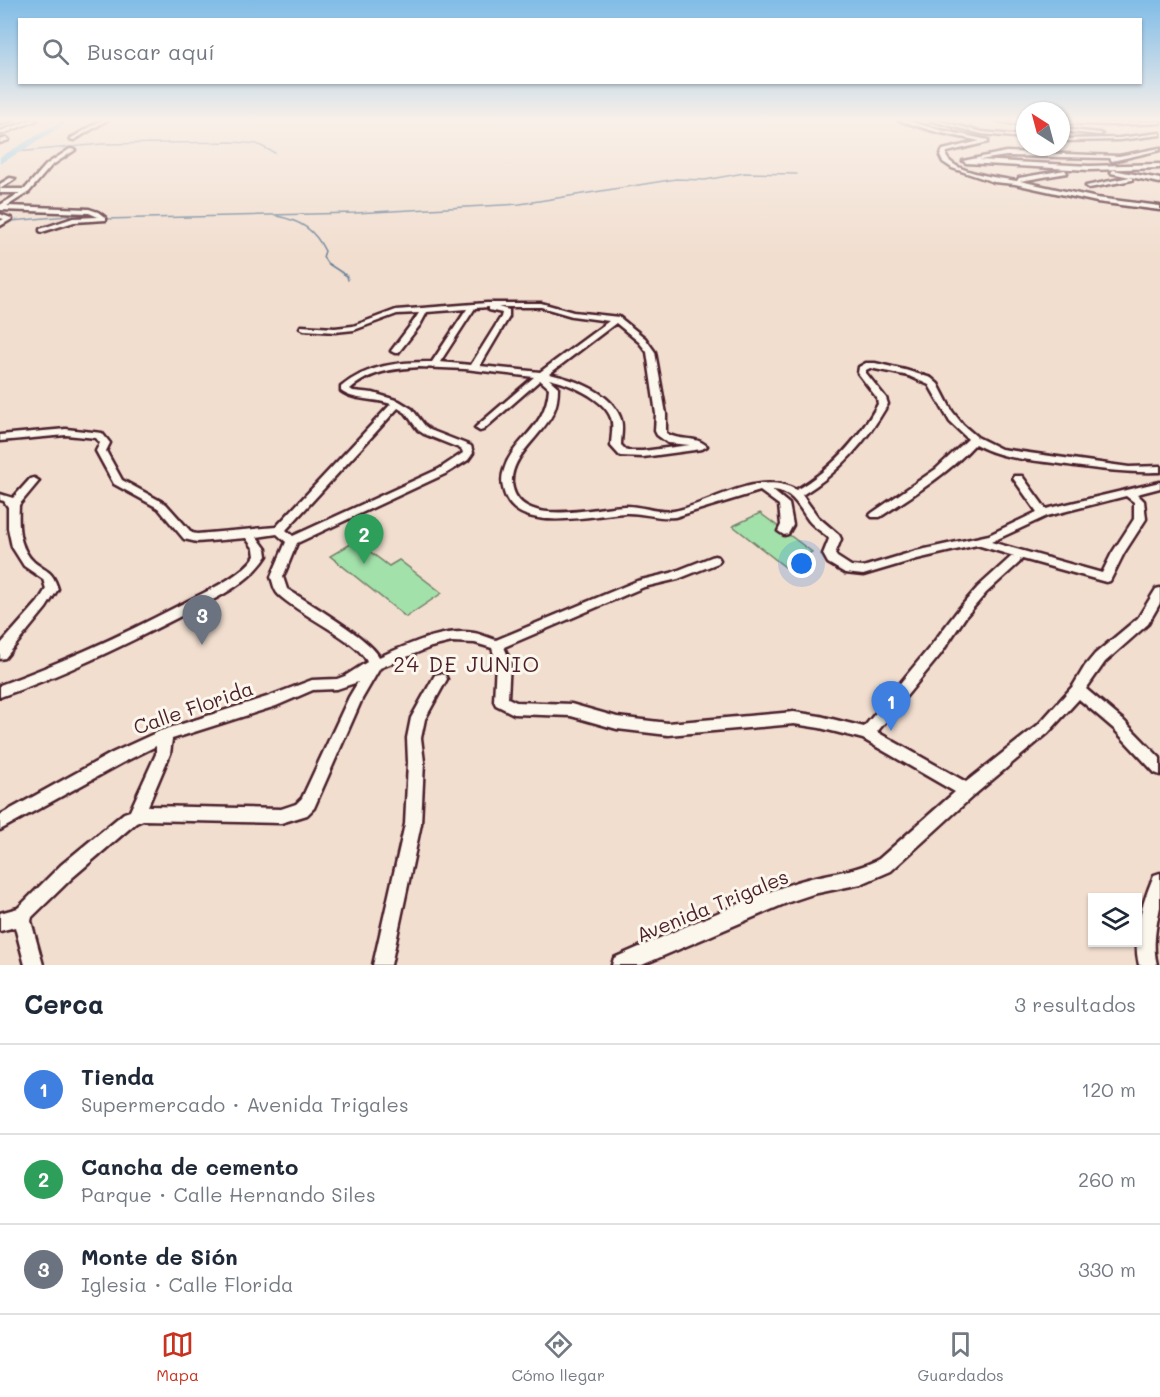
<!DOCTYPE html>
<html lang="es">
<meta charset="utf-8">
<style>
body{margin:0;font-family:Mali,sans-serif;background:#f2f2f3;color:#1f2937}
.controls{position:absolute;right:18px;bottom:18px;display:grid;overflow:hidden;border-radius:0px;box-shadow:0 2px 4px #0004}
.controls button{width:54px;height:54px;display:grid;place-items:center;padding:0;border:0;border-bottom:2px solid #e0e1e3;background:#fff;color:#1f2937;font:30px sans-serif}
.compass{position:absolute;left:1016px;top:102px;width:54px;height:54px;border-radius:50%;background:#fff;box-shadow:0 2px 4px #0004;rotate:324deg}
.you{position:absolute;left:802px;top:564px;width:21px;height:21px;margin:-15px;border:4px solid #fff;border-radius:50%;background:#1a73e8;box-shadow:0 0 0 9px #1a73e833}
.badge{display:grid;place-items:center;width:39px;height:39px;border-radius:50%;background:#c8321e;color:#fff;font-size:20px;font-weight:700}
.pin{position:absolute;translate:-50% -50px;filter:drop-shadow(0 2px 3px #0008)}
.pin::after{content:'';position:absolute;top:32px;width:21px;height:18px;background:inherit;clip-path:polygon(0 0,100% 0,50% 100%)}
.list{margin:0;padding:0;list-style:none}
h2{display:flex;justify-content:space-between;align-items:center;height:78px;margin:0;padding:0 24px;font-size:26px}
h2 small{font-size:20px;font-weight:400;color:#747a83}
.list li{display:grid;grid-template-columns:39px 1fr auto;gap:18px;align-items:center;box-sizing:border-box;height:90px;padding:0 24px;border-top:2px solid #e0e1e3}
.list b{display:block;font-size:22px;white-space:nowrap}
.list p{margin:0;font-size:20px;white-space:nowrap;color:#747a83}
.list em{font-size:20px;font-style:normal;color:#747a83}
.icon{flex:none;width:33px;height:33px;fill:none;stroke:currentColor;stroke-width:2;stroke-linecap:round;stroke-linejoin:round}
.map{position:relative;flex:none;width:1160px;height:965px;overflow:hidden}
.search{position:absolute;background:#fff;box-shadow:0 2px 4px #0004;left:18px;right:18px;top:18px;height:66px;display:flex;align-items:center;gap:15px;box-sizing:border-box;padding:0 21px;border-radius:0px;color:#747a83;font-size:22px}
.sheet{height:348px;background:#fff}
nav{display:flex;justify-content:space-around;align-items:center;box-sizing:border-box;height:84px;border-top:2px solid #e0e1e3;background:#fff;font-size:16px;color:#747a83}
nav a{display:grid;justify-items:center;gap:3px}
nav .on{color:#c8321e}
.map>svg:first-child{display:block}
.green{fill:#a2e1aa;stroke:#76806a;stroke-width:1.5}
.lines{fill:none;stroke-linecap:round;stroke-linejoin:round}
.stream{stroke:#6d849b;stroke-width:1.5}
.river{fill:#85c8e6;fill-rule:evenodd}
.minor-casing{stroke:#4a1f2b;stroke-width:5}
.major-casing{stroke:#4a1f2b;stroke-width:4}
.minor{fill:#fbf7ec;fill-rule:evenodd}
.major{fill:#fbf7ec;fill-rule:evenodd}
.labels{text-anchor:middle;dominant-baseline:central;stroke-width:6;stroke-linejoin:round;paint-order:stroke}
.near-street-label{font-size:20px;fill:#4a1f2b;stroke:#fbf7ec}
.near-neighbourhood-label{font-size:21px;letter-spacing:1.5px;fill:#4a1f2b;stroke:#fbf7ec}
</style>
<div class="map">
<svg width="1160" height="965" viewBox="0 0 1160 965">
<rect width="100%" height="100%" fill="#f1decf"/>
<filter id="ink" filterUnits="userSpaceOnUse"><feTurbulence type="fractalNoise" baseFrequency=".0167" numOctaves="2"/><feDisplacementMap in="SourceGraphic" scale="12" xChannelSelector="R" yChannelSelector="G"/><feConvolveMatrix kernelMatrix="1 2 1 2 8 2 1 2 1" color-interpolation-filters="sRGB"/></filter>
<g filter="url(#ink)">
<g class="green">
<path d="M760,513L812,552L785,567L733,526Z"/>
<path d="M356,541L389,566L399,560L442,593L406,617L330,556Z"/>
</g>
<g class="lines">
<g class="stream">
<path d="M16,152L102,144L233,142L257,144L275,153"/>
<path d="M277,216C301,221 314,229 325,251L323,257L327,263L347,276L348,280"/>
<path d="M103,219L355,213L520,204L676,179L705,180L744,173L797,174"/>
<path d="M0,222L68,216L91,218"/>
</g>
<path class="river" d="M63,120H72L0,164V157Z"/>
<defs>
<g id="minor">
<path d="M7,120H13L0,124V122Z"/>
<path d="M102,120H107L74,140L70,139Z"/>
<path d="M898,120H904L940,130L988,140V142L947,152L946,156C953,173 1000,178 1017,181L1019,178L1065,170L1067,173L1020,181L1097,198L1160,206V210L1097,202L1015,184L994,182L952,168L943,162L940,156L943,150L980,141L937,132Z"/>
<path d="M929,120H935L982,132L1025,136V138L982,134Z"/>
<path d="M997,120L1025,124V126L999,121Z"/>
<path d="M1061,121L1112,123L1160,121V123L1112,125L1061,123Z"/>
<path d="M1061,129L1100,133L1102,134L1100,135L1061,131Z"/>
<path d="M1160,133V135L1119,140L1061,141V139L1119,138Z"/>
<path d="M7,138L9,140L0,143V140Z"/>
<path d="M1160,148V150L1112,161L1110,158L1006,156L979,160L1089,166L1160,164V168L1089,170L966,163L963,161L1006,152L1119,156Z"/>
<path d="M70,149L75,150L51,166L29,192L7,206L89,209L98,212L106,218V220L74,222L42,232L40,231V229L73,218L98,217L89,213L0,210V205L20,193H0V189H25L47,164Z"/>
<path d="M1113,170L1160,179V183L1111,173Z"/>
<path d="M1130,177L1132,178V180L1089,188L1086,186Z"/>
<path d="M10,178L15,179L0,189V184Z"/>
<path d="M0,214L11,218L12,219L0,226V221L4,219L0,218Z"/>
<path d="M487,303H541L573,312L619,317L645,338L655,352L666,414V433C679,442 695,435 707,446L702,449L643,457L620,456L611,446C611,437 614,426 611,418C604,398 568,383 549,379L558,387C558,396 557,405 553,413C542,436 510,456 512,483C517,530 594,507 624,506C641,505 657,514 674,511C711,504 759,469 796,490C832,469 858,440 878,404L877,398L858,373L859,367L866,363H875L905,370L931,378L938,384L952,411L963,425L977,437L1001,449L1129,467L1160,466V472C1126,473 1095,469 1061,464C1032,460 1001,459 975,444C948,474 913,495 880,517H872L870,515L872,513L936,469L968,439L950,422L929,385L909,376L870,368L866,370V373L886,398L888,404C866,442 840,472 802,495L818,517L839,535L841,539L835,554L837,557L851,566L863,567L916,551L989,535L1037,512L1013,478L1014,476H1022L1046,509L1160,482V488L1137,494L1144,501L1146,519L1124,553L1110,581L1106,582L1019,558L1021,560L1019,563L986,593L966,616L940,655L877,732L966,782L1038,725L1073,686L1085,666L1095,654L1138,618L1156,589L1160,588V603L1148,624L1105,662L1086,689L1124,721L1160,758V775L1155,773L1114,729L1079,699L1048,733L973,796L891,871L861,884L813,894L789,902L642,965H612L614,958C673,933 731,905 791,884C820,873 851,874 879,859L955,792L863,739L820,728L794,724L668,735L617,729L571,716L514,714L496,705L494,701L496,661L492,648L475,643L452,642L431,647L380,668L362,699L314,808L307,815L281,823L143,820L136,823L73,877L32,917L31,921L43,965H25L15,927L0,931V913L18,908L61,865L124,813L130,811L156,754V746L122,763L0,830V815L112,753L160,731L267,697L312,680L337,679L345,676L367,662C361,642 295,612 278,594C274,590 273,582 271,577L286,542L277,534L257,537L266,549L267,556C248,586 208,602 177,618C120,647 61,676 0,697V685C61,663 120,636 178,606C201,594 241,577 255,556L254,549L246,538L197,542L184,539L158,508L114,484L96,451L100,443L96,438L66,435L0,441V435L66,429L102,433L110,443L106,451L122,480L166,504L192,533L197,534L276,527L391,404C375,398 354,401 341,391V387C368,365 397,362 432,362L467,309L427,312L420,325L398,353H395L391,351L413,322L419,313L397,314L354,330L335,332L304,330L300,328L301,326L335,328L353,326L396,310ZM489,307V310L502,313L501,317L471,365L440,362L475,308ZM498,307H541L572,316L609,321L540,372L480,366L509,317V310ZM616,323L639,342L647,352L656,414L655,431L657,435L668,443L690,445L643,451H627L621,445C621,436 624,425 620,417C610,391 573,379 549,374ZM419,367L465,369L534,377L477,426L475,428L480,431L483,430L540,380L549,388C546,430 514,437 504,470C501,478 502,485 504,492C516,536 594,514 625,513C642,512 658,519 675,517L760,491L779,505L781,525L778,531L784,535L788,534L793,525L789,504L772,490C793,491 798,506 809,521C814,527 822,532 828,537L829,539L823,554L828,563L845,573L863,575L917,559L977,545L1014,556L1011,557L978,587L958,610L930,647L864,727L820,716L794,712L668,723L617,717L571,704L516,702L508,698L510,661L504,647L644,587L678,579L718,563L720,560L718,557L714,556L671,573L637,581L496,640C489,638 481,634 474,633C441,628 409,645 379,657C372,640 306,601 287,589L283,577L297,543L447,473L468,460L473,453L471,446L430,430L425,426L412,409L399,401L373,393L353,391L350,389C371,371 392,369 419,367ZM398,408L406,413L418,430L424,434L459,448L462,450L463,453L439,469L293,536L286,530ZM1126,496L1134,502V519L1112,553L1102,573L991,542L1047,516ZM358,682L349,697L302,798L296,804L281,809L148,806L170,754L172,739L276,706L313,690L337,689Z"/>
<path d="M34,478L39,481L19,505C18,525 18,547 34,562C48,573 52,570 58,589L46,608L5,658L0,659V645L38,602L46,589L43,579L24,566L12,547L8,528V507L4,501L0,500V494L13,498L30,479Z"/>
<path d="M440,674L445,675L447,679L425,719L421,738L424,762L421,824L391,965H373L405,824L408,762L407,738L411,718L435,675Z"/>
<path d="M1160,873C1160,884 1160,896 1160,907C1156,927 1152,945 1157,965H1139C1132,935 1142,904 1154,875Z"/>
</g>
<path id="major" d="M31,120H38L0,135V131Z"/>
</defs>
<use href="#minor" class="minor-casing"/>
<use href="#major" class="major-casing"/>
<use href="#minor" class="minor"/>
<use href="#major" class="major"/>
</g>
</g>
<linearGradient id="sky" x2="0" y2="1"><stop stop-color="#80bce7"/><stop offset="0.47" stop-color="#f9f0e9"/><stop offset="1" stop-color="#f9f0e9" stop-opacity="0"/></linearGradient>
<rect width="1160" height="255" fill="url(#sky)"/>
<g class="labels">
<g class="near-street-label">
<text transform="translate(193 707) rotate(-19)">Calle Florida</text>
<text transform="translate(712 905) rotate(-22)">Avenida Trigales</text>
</g>
<g class="near-neighbourhood-label">
<text x="467" y="663">24 DE JUNIO</text>
</g>
</g>
</svg>
<div class="controls">
<button><svg class="icon" aria-label="layers" viewBox="0 0 24 24"><path d="M12 4l9 5-9 5-9-5zM3 14l9 5 9-5"/></svg></button>
</div>
<svg class="compass" viewBox="-18 -18 36 36"><path d="M0-13l5 13h-10z" fill="#e53935"/><path d="M0 13l5-13h-10z" fill="#747a83"/></svg>
<div class="you"></div>
<div class="pin badge" style="left:891px;top:731px;background:#3f7fe0">1</div>
<div class="pin badge" style="left:364px;top:564px;background:#2e9e5b">2</div>
<div class="pin badge" style="left:202px;top:645px;background:#6b7280">3</div>
<div class="search"><svg class="icon" aria-label="search" viewBox="0 0 24 24"><circle cx="10" cy="10" r="6"/><path d="M15 15l6 6"/></svg>Buscar aquí</div>
</div>
<section class="sheet">
<h2>Cerca<small>3 resultados</small></h2>
<ul class="list">
<li><span class="badge" style="background:#3f7fe0">1</span><div><b>Tienda</b><p>Supermercado · Avenida Trigales</p></div><em>120 m</em></li>
<li><span class="badge" style="background:#2e9e5b">2</span><div><b>Cancha de cemento</b><p>Parque · Calle Hernando Siles</p></div><em>260 m</em></li>
<li><span class="badge" style="background:#6b7280">3</span><div><b>Monte de Sión</b><p>Iglesia · Calle Florida</p></div><em>330 m</em></li>
</ul>
</section>
<nav>
<a class="on"><svg class="icon" aria-label="map" viewBox="0 0 24 24"><path d="M3 6l6-2 6 2 6-2v14l-6 2-6-2-6 2zM9 4v14M15 6v14"/></svg>Mapa</a>
<a><svg class="icon" aria-label="directions" viewBox="0 0 24 24"><path d="M12 3l9 9-9 9-9-9zM9 14v-3h6M13 9l2 2-2 2"/></svg>Cómo llegar</a>
<a><svg class="icon" aria-label="saved" viewBox="0 0 24 24"><path d="M7 4h10v16l-5-4-5 4z"/></svg>Guardados</a>
</nav>
